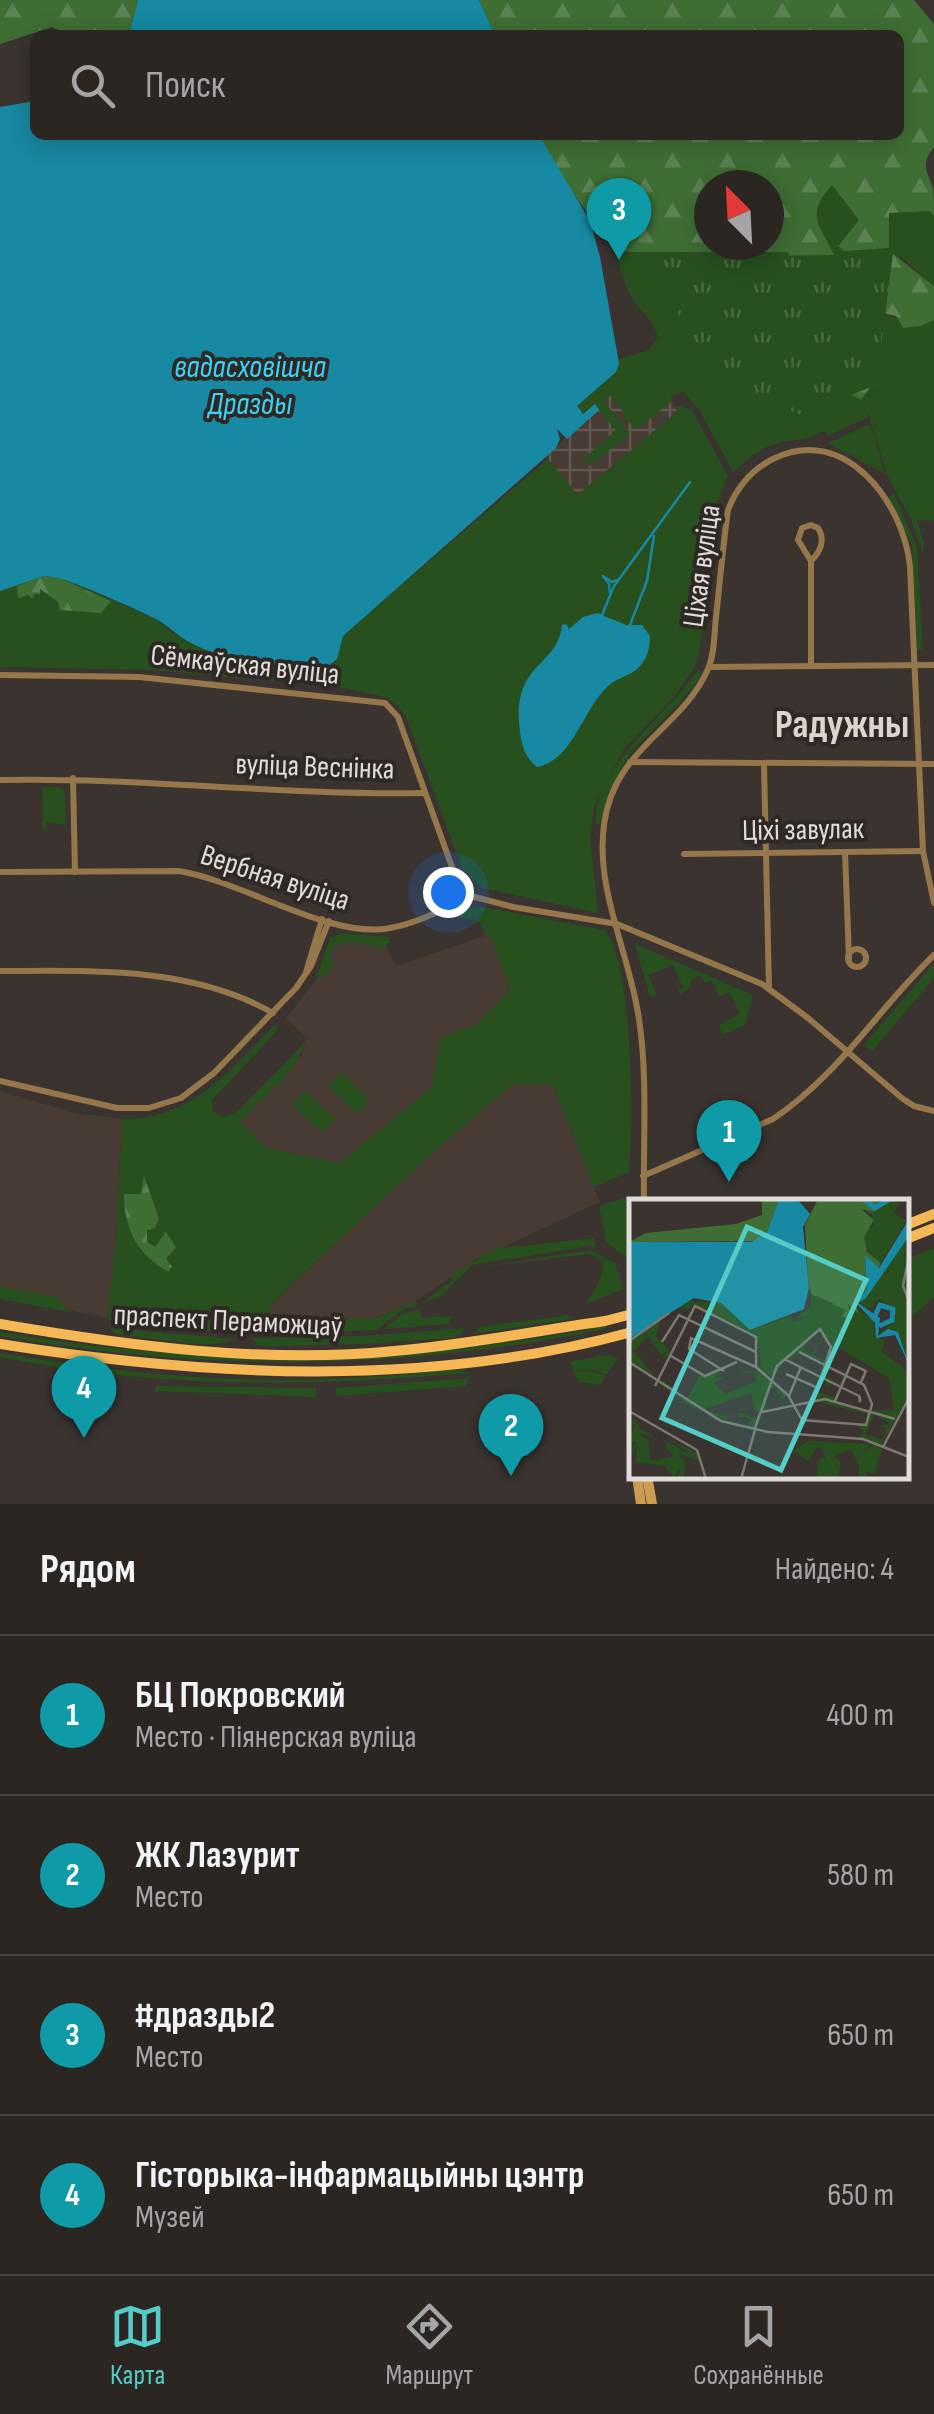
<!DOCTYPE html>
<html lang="ru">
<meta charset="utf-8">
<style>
body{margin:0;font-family:"Sofia Sans Condensed",sans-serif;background:#342e2b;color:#f1f3f6}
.compass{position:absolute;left:694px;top:170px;width:90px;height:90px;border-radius:50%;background:#2c2623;box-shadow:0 5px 25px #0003;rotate:336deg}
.you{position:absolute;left:448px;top:892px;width:35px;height:35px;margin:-25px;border:8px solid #fff;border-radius:50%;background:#1a73e8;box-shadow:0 0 0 15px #1a73e833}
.badge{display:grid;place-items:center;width:65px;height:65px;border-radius:50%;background:#54cdc6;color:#fff;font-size:32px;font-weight:700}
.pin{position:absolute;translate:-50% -82px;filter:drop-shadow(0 2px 5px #0008)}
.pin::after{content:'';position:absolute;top:52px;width:35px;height:30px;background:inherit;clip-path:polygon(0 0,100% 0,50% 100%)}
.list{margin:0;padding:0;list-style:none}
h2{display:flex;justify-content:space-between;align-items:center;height:130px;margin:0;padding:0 40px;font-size:42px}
h2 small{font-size:32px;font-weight:400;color:#a6a5a6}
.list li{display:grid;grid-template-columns:65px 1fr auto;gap:30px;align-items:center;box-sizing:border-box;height:160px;padding:0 40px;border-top:2px solid #484341}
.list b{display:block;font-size:38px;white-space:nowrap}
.list p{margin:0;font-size:32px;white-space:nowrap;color:#a6a5a6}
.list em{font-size:32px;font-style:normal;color:#a6a5a6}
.icon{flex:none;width:55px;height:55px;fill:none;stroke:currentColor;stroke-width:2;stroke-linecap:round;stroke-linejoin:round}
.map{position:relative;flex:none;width:934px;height:1504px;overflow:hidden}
.search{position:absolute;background:#2c2623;box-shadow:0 5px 25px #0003;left:30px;right:30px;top:30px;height:110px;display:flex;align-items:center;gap:25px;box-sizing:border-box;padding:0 35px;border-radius:15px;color:#a6a5a6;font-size:38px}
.sheet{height:770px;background:#2c2623}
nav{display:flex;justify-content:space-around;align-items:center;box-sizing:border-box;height:140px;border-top:2px solid #484341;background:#2c2623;font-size:28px;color:#a6a5a6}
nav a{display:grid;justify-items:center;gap:5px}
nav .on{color:#54cdc6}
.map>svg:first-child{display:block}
.built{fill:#473b34}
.industrial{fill:url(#industrial-grid)}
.green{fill:#28501f}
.forest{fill:url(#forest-firs);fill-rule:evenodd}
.park{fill:url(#park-tufts)}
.water{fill:#1789a2}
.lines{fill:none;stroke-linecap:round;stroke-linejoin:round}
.stream{stroke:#1789a2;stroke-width:2.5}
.street{stroke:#95774b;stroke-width:6}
.secondary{stroke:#cc9c51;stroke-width:10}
.primary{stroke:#f6b854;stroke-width:10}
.labels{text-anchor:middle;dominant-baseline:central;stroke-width:8;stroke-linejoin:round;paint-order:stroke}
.street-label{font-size:30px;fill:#e0dcda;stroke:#2f2926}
.water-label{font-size:32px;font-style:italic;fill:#3cd2f5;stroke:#2f2926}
.district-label{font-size:40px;font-weight:bold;fill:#dcd4cf;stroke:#2f2926}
.inset-river{fill:none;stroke:#1789a2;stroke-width:5}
.inset-road{fill:none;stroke:#7c7773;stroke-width:2.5}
.view{fill:#54cdc6;fill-opacity:0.15;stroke:#54cdc6;stroke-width:5}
.inset-edge{fill:none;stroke:#e0dcda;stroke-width:5}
</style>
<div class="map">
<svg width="934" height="1504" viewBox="0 0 934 1504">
<defs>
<pattern id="industrial-grid" width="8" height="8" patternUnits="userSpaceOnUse" patternTransform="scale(2.5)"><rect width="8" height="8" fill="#473b34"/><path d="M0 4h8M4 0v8" fill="none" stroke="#615751"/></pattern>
<pattern id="forest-firs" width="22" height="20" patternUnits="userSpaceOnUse" patternTransform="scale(2.5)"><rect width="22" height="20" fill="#3f6e35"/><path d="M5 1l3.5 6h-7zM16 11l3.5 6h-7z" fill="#5a8252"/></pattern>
<pattern id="park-tufts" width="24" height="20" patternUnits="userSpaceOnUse" patternTransform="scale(2.5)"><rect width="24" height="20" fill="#28501f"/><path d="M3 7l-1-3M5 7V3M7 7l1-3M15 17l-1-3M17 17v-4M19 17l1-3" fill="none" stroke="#47693f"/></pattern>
</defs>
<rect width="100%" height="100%" fill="#3a332f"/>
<g class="built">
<path d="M490,934L510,990L477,1024L442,1038L431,1088L340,1163L267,1148L240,1121L302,1055L306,1037L286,1018L317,979L330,947L347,937L382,939L396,966Z"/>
<path d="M513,1084L553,1085L600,1202L475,1260L412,1304L367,1321L240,1334L431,1154Z"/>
<path d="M0,1091L75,1113L122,1119L116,1243L107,1318L0,1296Z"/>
</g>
<path class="industrial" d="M619,359L640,363L670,396L678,411L578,495L545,457L566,438L535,404L542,407L618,367Z"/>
<g class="green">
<path d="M832,184L859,220L838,245L889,213L930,211L934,216V286L901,257L878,312L920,326L934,320V521L917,520L924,543L923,554L910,517L888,477L866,407L868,417L828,436L822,431C809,442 792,438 775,444C758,449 745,461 733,472L700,411L683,391L671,396L672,401L637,429L622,417L624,412L610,396L604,402L629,431V435L589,466L583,459L616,430L595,405L583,414L577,405L616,372L619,359L647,351L658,339C655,320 641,313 632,298C623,284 621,267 615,252H788L792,277L833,254C816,227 809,210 832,184Z"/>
<path d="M683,406L692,410L728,476L717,503L706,613L697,663L675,696L624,749L595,803L590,835L598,913L482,888L462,868L406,717L398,706L385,697L344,688L153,670L0,667V591L36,578L72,582L157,619L173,633L238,660L301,672L332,664L337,659L342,636L548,459L578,495L677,412L676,407Z"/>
<path d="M867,425L871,427L885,474L828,443Z"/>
<path d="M894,494L917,547L923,650H917L912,545L888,498Z"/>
<path d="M697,671L702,674C684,702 660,720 638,745C618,767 608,795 600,823L596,825C591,767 668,716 697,671Z"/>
<path d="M42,787H60L65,793L66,825L46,822V831H43Z"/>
<path d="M477,906L604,930C634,959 633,1127 629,1172L594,1187L553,1085L513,1084L431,1154L269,1306L274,1311L263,1312L240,1334L115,1322L107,1318L116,1243L122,1119C193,1119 231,1070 276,1023L277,1031L212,1100L213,1111L221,1117L236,1113L305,1042C297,1073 262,1099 240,1121L267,1148L340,1163L431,1088L441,1038L477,1024L510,990L490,935H486L479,921L456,917L457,913Z"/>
<path d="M341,933L389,937L390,942L382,949C362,945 341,934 330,954L333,968L321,979L317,975L330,938Z"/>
<path d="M635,944L753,995L745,1025L722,1035L719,1025L740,1014L730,993L719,996L712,981L705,983L701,976L691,979V987L680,994L678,990L683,988L673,965L648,975L657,996L650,997Z"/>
<path d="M934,963V978L872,1051L864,1045Z"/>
<path d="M341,1072L370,1100L357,1114L328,1087Z"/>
<path d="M305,1091L336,1119L323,1133L292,1105Z"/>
<path d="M624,1198L629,1199L627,1258L606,1242L599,1206Z"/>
<path d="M594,1238L596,1248L589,1246L472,1265L441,1296L401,1311L377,1330L255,1334L267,1323L377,1318L416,1301L419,1305L453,1280L450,1276L503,1244L504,1248Z"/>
<path d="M934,1248V1297L907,1321V1259Z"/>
<path d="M591,1250L615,1263L624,1289L586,1304C594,1290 605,1277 602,1261L589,1254L474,1268Z"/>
<path d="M0,1286L57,1297L70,1312L0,1299Z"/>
<path d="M420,1309L421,1318L452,1316L449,1324L384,1329L402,1314Z"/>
<path d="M568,1315L572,1319L473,1334L480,1327Z"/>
<path d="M605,1326L606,1329C402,1371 205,1372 0,1336V1332C209,1367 397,1367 605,1326Z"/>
<path d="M109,1328L234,1339C217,1352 141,1336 116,1334Z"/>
<path d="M465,1328L460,1335L453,1338L363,1344L265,1346L258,1345L252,1338L363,1336Z"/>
<path d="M0,1353C99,1370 200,1381 300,1380C355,1379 409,1374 463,1369L468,1373C312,1387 154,1389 0,1357Z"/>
<path d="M605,1355L618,1358L606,1375L592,1369L574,1371H591L606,1376L600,1385L578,1382L570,1362Z"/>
<path d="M470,1378L465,1386L336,1396V1388Z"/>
<path d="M156,1386L316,1388V1397L158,1391L155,1394Z"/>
</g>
<g class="forest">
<path d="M0,0H138L129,35H70L52,27L0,44Z"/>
<path d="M479,0H914L934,24V147C920,164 927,171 933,188C934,196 934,208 934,216L930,211L889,213V248L844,251L838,246L859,220L832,185C803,217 822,227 835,257C839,267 842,278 845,288L792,277L788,252H615L564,180L539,135H899V35H495ZM709,185H769V245H709Z"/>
<path d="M893,254L934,286V320L920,326L903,328L896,316L878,312L869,389L861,400L850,394L877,257Z"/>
<path d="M44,576L59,578L111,601L101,613L60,610L58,602L40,589V595L35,593L32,599L28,595L18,598L17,586Z"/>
<path d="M144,1176L159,1219L155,1228L147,1230V1242L155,1247L166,1232L176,1247L166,1259L172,1266L169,1272C137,1255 124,1228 124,1194H141Z"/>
</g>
<path class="park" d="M893,254L876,385L801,415L719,377L642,258Z"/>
<g class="water">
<path d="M138,0H479L495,35H129Z"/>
<path d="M35,101V135H539L590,221L600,257L619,363L616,372L577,406L583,414L595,404L599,410L567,439L557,429L560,439L556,448L343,636L337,659C310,688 222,659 191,643C177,636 166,623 152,617C122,603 91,589 59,578L44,576L0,591V107Z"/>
<path d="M597,613L626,625H642L650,636C650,646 648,657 641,665C632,676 618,677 608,686C584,708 572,761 537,767C525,757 522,747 520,732C511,661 557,669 562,625L566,624L569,629L583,617Z"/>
</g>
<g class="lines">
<g class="stream">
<path d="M610,593L609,584L603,576L612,582L618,580"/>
<path d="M602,615L614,586L690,482"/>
<path d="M630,625L647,581L654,536"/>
</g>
<g class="street">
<path d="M811,561C820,552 826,540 818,528L811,525L802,528L798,540L811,561V666"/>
<path d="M709,667L934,665"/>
<path d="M0,675L139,677L385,703L398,717L452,867L471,896L513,907L617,924L762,984L808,1018L903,1099L914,1106L934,1111"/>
<path d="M630,762L934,764"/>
<path d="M764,764L769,989"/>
<path d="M73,778L75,872"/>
<path d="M0,780C142,777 284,796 425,793"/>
<path d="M845,852L849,959"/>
<path d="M684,854L923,851"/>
<path d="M0,872L179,871C242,881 331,940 390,928C418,923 446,908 471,896"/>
<circle cx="857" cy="958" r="9"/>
<path d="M0,971C92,971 191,966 273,1013"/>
<path d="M306,972L322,919"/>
<path d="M0,1081L117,1108H149L181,1098L214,1073L296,988L311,966L329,921"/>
<path d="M643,1176L773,1119C839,1075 878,1009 934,955"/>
<path d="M644,1202C643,1142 648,1078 639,1019C630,955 595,890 604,825C614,747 681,731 708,669C715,653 714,634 716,617C720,581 723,546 728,510C737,487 751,470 773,459C845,423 904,503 910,567L923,851L934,903"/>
</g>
<g class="secondary">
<path d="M637,1476L641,1504"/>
<path d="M647,1476L652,1504"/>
</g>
<g class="primary">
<path d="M906,1225L934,1214"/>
<path d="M906,1239L934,1228"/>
<path d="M0,1324C129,1346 263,1364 394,1351C465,1345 535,1331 605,1321L632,1314"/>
<path d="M0,1344C207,1377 427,1388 632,1332"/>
</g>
</g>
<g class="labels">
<g class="street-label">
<text transform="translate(702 566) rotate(-82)">Ціхая вуліца</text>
<text transform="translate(245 665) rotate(6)">Сёмкаўская вуліца</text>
<text transform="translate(315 767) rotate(2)">вуліца Веснінка</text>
<text transform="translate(803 830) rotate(-1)">Ціхі завулак</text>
<text transform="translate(275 878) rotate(18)">Вербная вуліца</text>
<text transform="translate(228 1321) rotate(3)">праспект Пераможцаў</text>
</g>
<g class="water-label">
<text x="250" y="367">вадасховішча<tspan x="250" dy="37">Дразды</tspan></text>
</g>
<g class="district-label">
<text x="842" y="725">Радужны</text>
</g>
</g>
<g transform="translate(629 1199)">
<rect width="280" height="280" fill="#3a332f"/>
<path d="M232,0L249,8L262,0L271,5L264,13L277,22L252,64L238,54L231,63L221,62L225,41L245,26L243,16L232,12L243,13ZM280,35L275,58L280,53L277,157L268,131L249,136L264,123L265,109L249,100L242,110L229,105ZM182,95L204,104V115L213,98L211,107H224L245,122L246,138L257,141L252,152L280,173L279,199L252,246L228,240L235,232L228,227L238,226V215L181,201L187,193L207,198L211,188L208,200L196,201L245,216L236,236L254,240L257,228L249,227L262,225L238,211H265L260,179L205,146L195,163L203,166L194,174L211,185L214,175L204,169L216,173L213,186L204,183L198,189L196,178L185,192L194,176L173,169L189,174L196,167L171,154L160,160L173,168L155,162L144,178L137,175L159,194L155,200H151L153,193L148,198L149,189L142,188L138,198V211L153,215L139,212L132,220L137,213L126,212L122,194L76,210L93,217L112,214L125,219L130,215L125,229L118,227L122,220L106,215L97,218L101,223L65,209L30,185L34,181L58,200L70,177L95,173L83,180L98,177L85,184L96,195L127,183V174L114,173L113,171L133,173L128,139L100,122L63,105L59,111L50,108L32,121L27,137L43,155L33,160L36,153L32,156L19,137L5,152L10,159L27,151L11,160L27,180L0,162V140L56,102L92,104L122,131L162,117L164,123L182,118L166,119L182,108ZM187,131L203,142L195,161L185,157L191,140L183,156L174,150ZM7,219L9,228L31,241L8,233L19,241L22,262L45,257L36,248L39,243L70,260L37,239L70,255L73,261L75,280L72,262L50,255L57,265L54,280H48L52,269L45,278L35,267L7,263L8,245L0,263L7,242L0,244L6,225L0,226ZM179,242L242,245L233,253L245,246L253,250L245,275L236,272L238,280H223L230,279V267L222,250L205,257L212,263L209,276L220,280H187L190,260L197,259L192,249L203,248L188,249L179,262L164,252Z" fill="#28501f" fill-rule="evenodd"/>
<path d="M133,0H150L138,33L126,42L0,43L17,34L107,25L133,16ZM189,0L258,3L244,13L232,10L245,21L235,38L238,53L252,64L249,69L236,56L238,91L226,103L230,115L219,105L221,121L211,117L205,127L204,104L182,95L179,80L176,26Z" fill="#3f6e35"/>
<path d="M185,97L217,111L207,126L188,116Z" fill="#28501f"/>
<path d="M150,0H168L181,15L174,28L180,89L175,110L121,131L92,104L65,99L0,140V43H123L138,33ZM280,20L278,40L237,99L229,104L251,119L249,137L259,130L269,133L280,166L266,136L247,139L246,124L226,103L238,91L236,56L250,69Z" fill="#1789a2"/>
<path class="inset-river" d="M235,0L246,9L261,0M245,119L251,106L264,110L263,121L250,127"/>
<path class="inset-road" d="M280,57L274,87L280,102M0,142L40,114M33,143L50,116L127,153M42,157L76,177L108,163M155,160L228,196L230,197L231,199V203L230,197M0,163L92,222L139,233L234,240L280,258M127,168L159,196L173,221L237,226L243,205L235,186L170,153M95,172L60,150L62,139L127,168M157,175L187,188M26,187L66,107L127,138V168M160,197L172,168M206,202L222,165L237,172L232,183M0,212L68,251L77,280M133,213L196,200L266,220M126,229L148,167L191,130L202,148L185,201M254,248L280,199M112,280L126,231"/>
<path class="view" d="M118,28L237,81L152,271L33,219Z"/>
<rect width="280" height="280" class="inset-edge"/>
</g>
</svg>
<svg class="compass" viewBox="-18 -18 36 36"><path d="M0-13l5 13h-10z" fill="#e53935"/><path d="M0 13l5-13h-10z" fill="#a6a5a6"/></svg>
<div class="you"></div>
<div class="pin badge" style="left:729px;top:1182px;background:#0f9aa8">1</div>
<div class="pin badge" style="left:511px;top:1476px;background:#0f9aa8">2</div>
<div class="pin badge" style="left:619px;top:260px;background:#0f9aa8">3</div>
<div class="pin badge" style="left:84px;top:1438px;background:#0f9aa8">4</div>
<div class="search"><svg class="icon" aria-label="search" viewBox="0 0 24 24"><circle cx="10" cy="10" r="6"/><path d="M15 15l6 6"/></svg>Поиск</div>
</div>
<section class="sheet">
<h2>Рядом<small>Найдено: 4</small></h2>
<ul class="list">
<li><span class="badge" style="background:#0f9aa8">1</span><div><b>БЦ Покровский</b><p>Место · Піянерская вуліца</p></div><em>400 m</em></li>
<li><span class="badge" style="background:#0f9aa8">2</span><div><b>ЖК Лазурит</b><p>Место</p></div><em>580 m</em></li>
<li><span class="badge" style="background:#0f9aa8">3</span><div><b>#дразды2</b><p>Место</p></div><em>650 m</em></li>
<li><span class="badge" style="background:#0f9aa8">4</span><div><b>Гісторыка-інфармацыйны цэнтр</b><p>Музей</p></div><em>650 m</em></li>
</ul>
</section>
<nav>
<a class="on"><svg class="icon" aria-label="map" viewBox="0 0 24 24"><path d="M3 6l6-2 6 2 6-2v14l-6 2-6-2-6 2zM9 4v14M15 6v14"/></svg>Карта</a>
<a><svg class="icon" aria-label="directions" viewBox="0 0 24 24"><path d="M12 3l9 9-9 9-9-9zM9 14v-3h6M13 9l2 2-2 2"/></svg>Маршрут</a>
<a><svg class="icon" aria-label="saved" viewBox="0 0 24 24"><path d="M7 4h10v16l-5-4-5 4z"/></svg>Сохранённые</a>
</nav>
